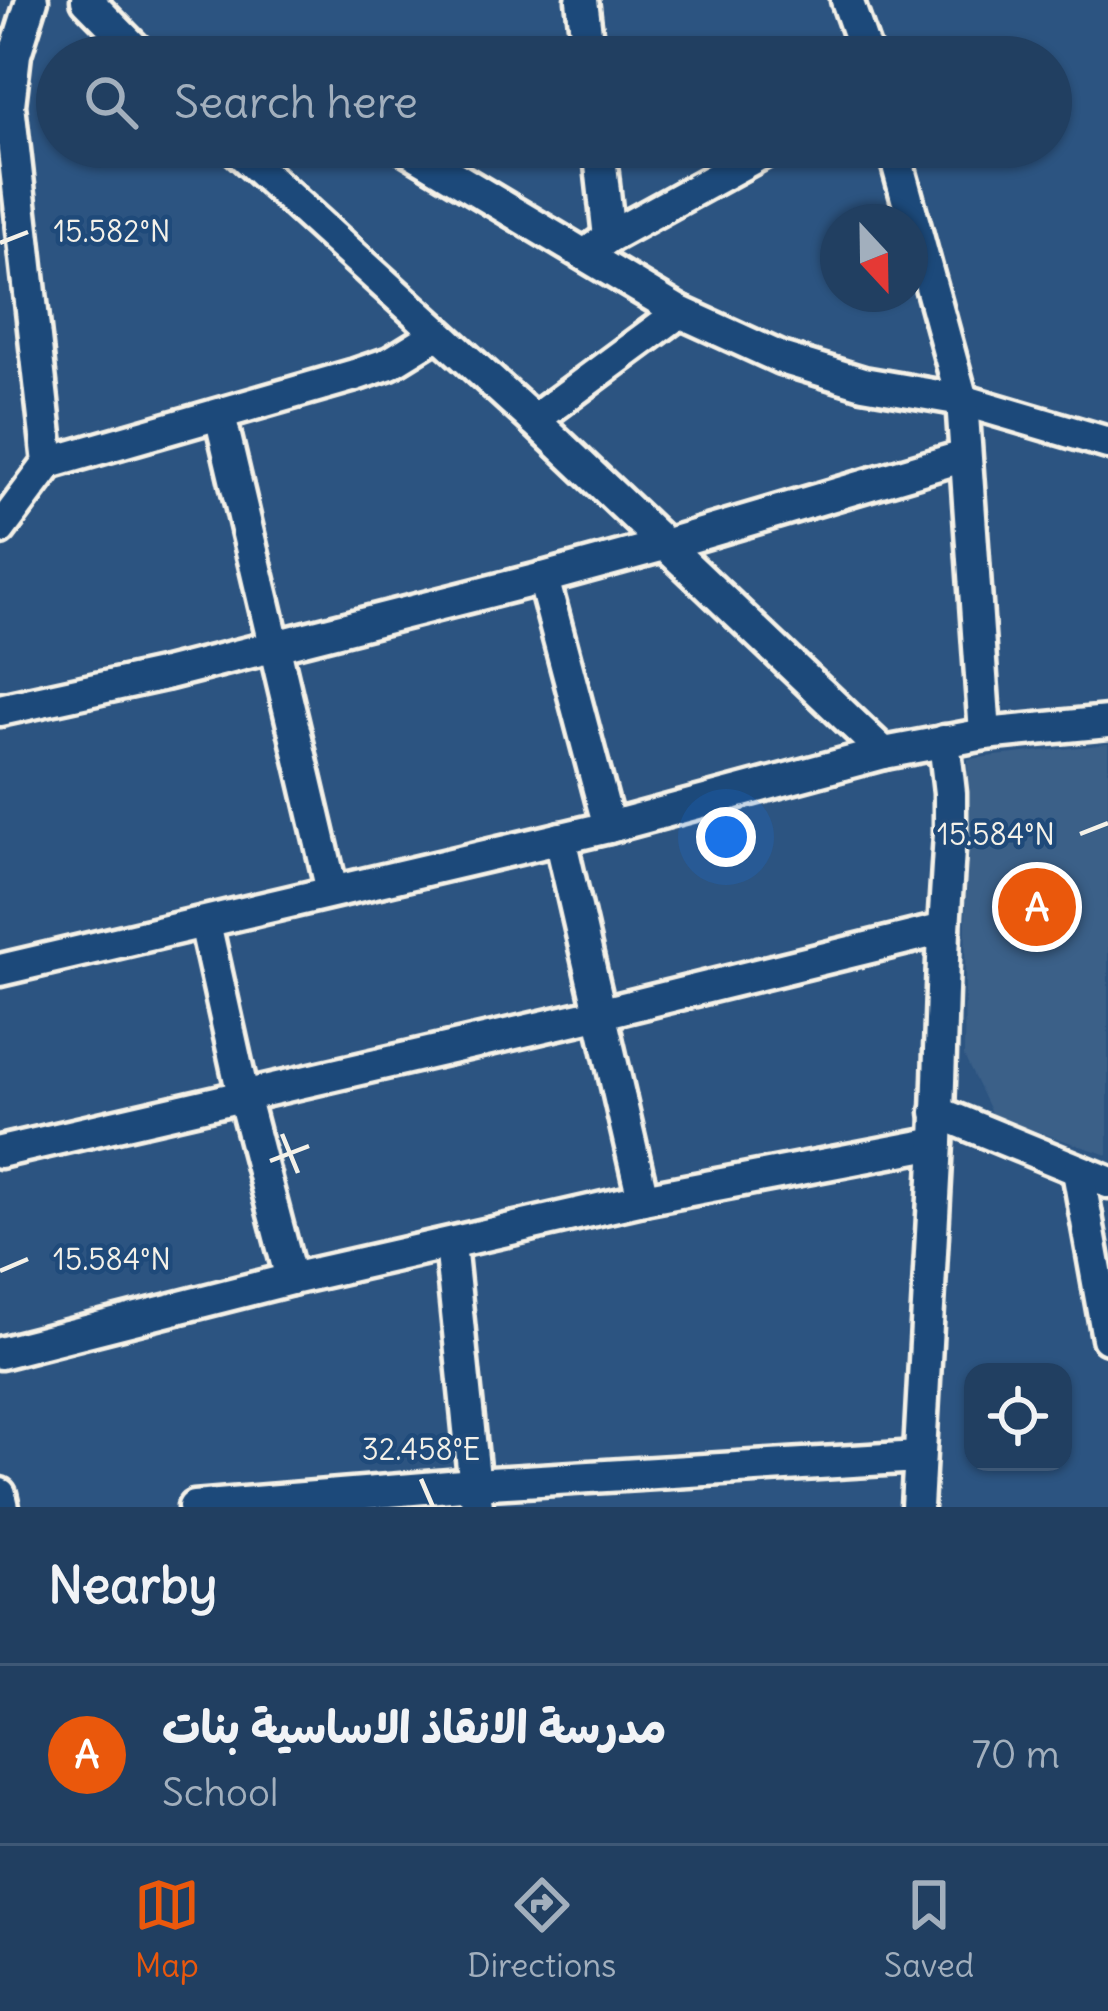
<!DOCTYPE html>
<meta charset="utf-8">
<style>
body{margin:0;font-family:Delius,"Playpen Sans Arabic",sans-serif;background:#294667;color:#f1f3f6}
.controls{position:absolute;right:36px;bottom:36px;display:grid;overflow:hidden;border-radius:24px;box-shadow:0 3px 9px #0004}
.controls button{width:108px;height:108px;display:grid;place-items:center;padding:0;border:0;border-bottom:3px solid #3e5876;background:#213f61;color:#f1f3f6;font:60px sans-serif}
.compass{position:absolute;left:820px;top:204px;width:108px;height:108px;border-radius:50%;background:#213f61;box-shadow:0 3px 9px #0004;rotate:158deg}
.you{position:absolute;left:726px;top:837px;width:42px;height:42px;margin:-30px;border:9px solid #fff;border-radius:50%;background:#1a73e8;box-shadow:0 0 0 18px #1a73e833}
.badge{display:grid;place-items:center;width:78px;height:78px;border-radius:50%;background:#ea580c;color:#fff;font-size:39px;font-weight:700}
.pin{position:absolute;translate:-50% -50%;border:6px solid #fff;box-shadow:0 3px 12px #0006}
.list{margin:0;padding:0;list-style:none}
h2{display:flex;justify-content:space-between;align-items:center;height:156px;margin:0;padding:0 48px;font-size:51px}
h2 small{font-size:39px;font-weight:400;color:#a2afbd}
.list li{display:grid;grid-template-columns:78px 1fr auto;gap:36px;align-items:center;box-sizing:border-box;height:180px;padding:0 48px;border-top:3px solid #3e5876}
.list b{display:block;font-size:45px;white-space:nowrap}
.list p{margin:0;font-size:39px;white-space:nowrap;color:#a2afbd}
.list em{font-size:39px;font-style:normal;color:#a2afbd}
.icon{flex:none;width:66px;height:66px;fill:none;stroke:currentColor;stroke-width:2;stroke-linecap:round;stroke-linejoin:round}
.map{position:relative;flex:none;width:1108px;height:1507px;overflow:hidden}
.search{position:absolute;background:#213f61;box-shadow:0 3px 9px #0004;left:36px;right:36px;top:36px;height:132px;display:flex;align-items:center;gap:30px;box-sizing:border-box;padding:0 42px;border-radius:66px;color:#a2afbd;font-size:45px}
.sheet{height:336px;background:#213f61}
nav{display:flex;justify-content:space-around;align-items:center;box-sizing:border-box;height:168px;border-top:3px solid #3e5876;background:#213f61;font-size:33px;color:#a2afbd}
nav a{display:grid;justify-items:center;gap:6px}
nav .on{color:#ea580c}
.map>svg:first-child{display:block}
.built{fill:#3b6088}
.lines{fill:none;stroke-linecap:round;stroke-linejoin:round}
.street-casing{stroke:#f4f1e8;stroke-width:39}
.street{stroke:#1f4a7a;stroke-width:30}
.ticks{fill:none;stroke:#f4f1e8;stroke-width:4.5}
.ticks-label{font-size:30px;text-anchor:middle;fill:#f4f1e8;stroke:#1f4a7a;stroke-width:9;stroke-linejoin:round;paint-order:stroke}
</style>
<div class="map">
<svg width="1108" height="1507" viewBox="0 0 1108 1507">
<rect width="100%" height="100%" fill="#2c5481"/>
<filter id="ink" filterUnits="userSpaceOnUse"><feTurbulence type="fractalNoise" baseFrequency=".00833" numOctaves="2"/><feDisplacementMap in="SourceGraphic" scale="24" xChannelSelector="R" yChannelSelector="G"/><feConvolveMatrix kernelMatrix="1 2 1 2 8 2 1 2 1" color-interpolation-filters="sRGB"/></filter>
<g filter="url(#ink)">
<path class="built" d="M1108,744V1155L993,1117L964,1056L968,759Z"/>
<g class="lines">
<defs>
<g id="street">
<path d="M87,0L143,57"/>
<path d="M582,0L589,57"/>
<path d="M847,0L867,57"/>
<path d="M234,147L534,420L884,753L985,734L1108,722"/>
<path d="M404,147L680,312L781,358L863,383L962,400L1108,443"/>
<path d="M599,147L609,237"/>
<path d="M893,147L962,400L985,734"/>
<path d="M586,254L609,237L773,147"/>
<path d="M220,415L332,891"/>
<path d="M534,420L680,312"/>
<path d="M49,463L355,375L390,363L437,334"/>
<path d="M0,529L49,463L9,105L15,54L32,0"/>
<path d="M543,578L609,827"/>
<path d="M0,710L165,674L543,578L664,545L965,456"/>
<path d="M560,838L643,1199"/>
<path d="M205,923L243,1095L291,1279"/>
<path d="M0,970L609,827L884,753"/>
<path d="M937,1112L1108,1182"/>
<path d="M0,1152L602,1013L944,929"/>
<path d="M1078,1171L1108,1338"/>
<path d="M450,1244L477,1507"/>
<path d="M0,1353L291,1279L643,1199L937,1143"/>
<path d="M0,1494L3,1507"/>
<path d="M194,1507L474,1484L919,1457"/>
<path d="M917,1507L937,1143L944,929L950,834V793L944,741"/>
</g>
</defs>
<use href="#street" class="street-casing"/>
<use href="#street" class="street"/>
</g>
</g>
<path class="ticks" d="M0,243L28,232M1080,834L1108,823M282,1134L298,1173M270,1161L309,1146M0,1271L28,1259M421,1479L433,1507"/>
<g class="ticks-label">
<text x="112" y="242">15.582°N</text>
<text x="996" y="845">15.584°N</text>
<text x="112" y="1270">15.584°N</text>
<text x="421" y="1460">32.458°E</text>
</g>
</svg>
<div class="controls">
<button><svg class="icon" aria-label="locate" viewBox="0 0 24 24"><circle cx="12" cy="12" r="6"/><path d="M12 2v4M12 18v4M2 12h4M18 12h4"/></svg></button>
</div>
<svg class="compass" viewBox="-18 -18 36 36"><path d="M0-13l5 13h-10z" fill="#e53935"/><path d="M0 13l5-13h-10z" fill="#a2afbd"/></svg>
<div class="you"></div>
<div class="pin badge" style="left:1037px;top:907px">A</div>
<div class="search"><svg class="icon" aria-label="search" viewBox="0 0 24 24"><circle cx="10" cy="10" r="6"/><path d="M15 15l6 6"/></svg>Search here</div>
</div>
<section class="sheet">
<h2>Nearby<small></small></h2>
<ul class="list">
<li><span class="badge">A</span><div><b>مدرسة الانقاذ الاساسية بنات</b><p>School</p></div><em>70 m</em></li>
</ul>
</section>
<nav>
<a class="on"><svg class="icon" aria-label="map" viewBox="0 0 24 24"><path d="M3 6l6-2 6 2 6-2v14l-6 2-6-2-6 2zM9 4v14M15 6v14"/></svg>Map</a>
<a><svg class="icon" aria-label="directions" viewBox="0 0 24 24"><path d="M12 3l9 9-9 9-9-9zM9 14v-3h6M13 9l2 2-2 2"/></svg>Directions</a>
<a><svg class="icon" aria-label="saved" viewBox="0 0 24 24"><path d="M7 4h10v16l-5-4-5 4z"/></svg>Saved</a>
</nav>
